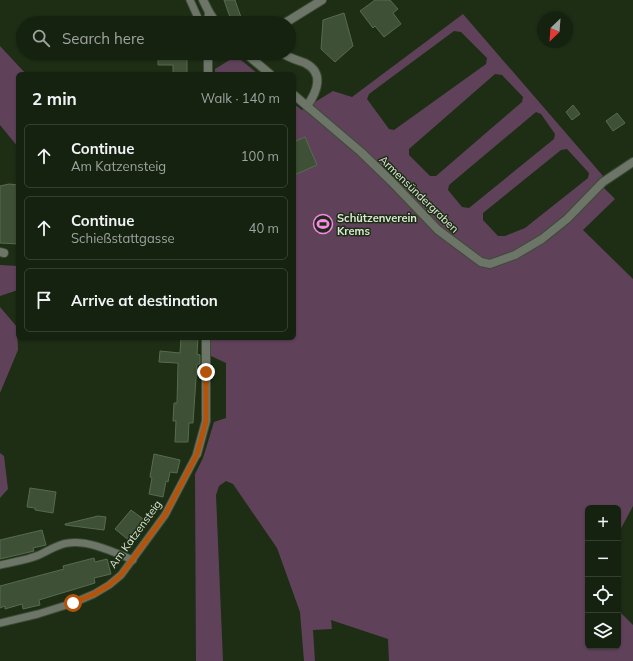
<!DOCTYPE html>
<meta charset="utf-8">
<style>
body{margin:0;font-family:Mulish,sans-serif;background:#232f1e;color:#f1f3f6}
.controls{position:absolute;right:12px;bottom:12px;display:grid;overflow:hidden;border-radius:6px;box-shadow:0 1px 3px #0004}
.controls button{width:36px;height:36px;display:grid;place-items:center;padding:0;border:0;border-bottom:1px solid #353f30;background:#162210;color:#f1f3f6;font:20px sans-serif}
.compass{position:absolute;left:537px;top:12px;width:36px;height:36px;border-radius:50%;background:#162210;box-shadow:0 1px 3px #0004;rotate:205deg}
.stop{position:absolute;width:12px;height:12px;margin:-9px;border:3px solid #b45309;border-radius:50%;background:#fff}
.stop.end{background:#b45309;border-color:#fff;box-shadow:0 1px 4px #0008}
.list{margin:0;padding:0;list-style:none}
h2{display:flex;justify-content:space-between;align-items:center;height:52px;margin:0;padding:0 16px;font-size:17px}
h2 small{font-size:13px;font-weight:400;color:#9ea49f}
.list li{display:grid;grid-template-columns:26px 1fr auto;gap:12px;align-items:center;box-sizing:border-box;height:64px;margin:0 8px 8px;padding:0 8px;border:1px solid #353f30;border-radius:6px}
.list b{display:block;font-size:15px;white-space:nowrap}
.list p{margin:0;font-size:13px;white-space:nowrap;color:#9ea49f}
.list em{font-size:13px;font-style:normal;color:#9ea49f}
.icon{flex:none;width:22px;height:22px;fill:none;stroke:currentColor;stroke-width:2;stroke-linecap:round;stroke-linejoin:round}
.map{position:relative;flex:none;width:633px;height:661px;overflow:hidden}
.search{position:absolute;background:#162210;box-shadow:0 1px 3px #0004;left:16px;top:16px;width:280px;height:44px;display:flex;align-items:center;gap:10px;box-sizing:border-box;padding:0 14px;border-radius:22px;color:#9ea49f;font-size:15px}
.panel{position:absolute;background:#162210;box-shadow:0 1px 3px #0004;left:16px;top:72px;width:280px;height:268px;border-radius:6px}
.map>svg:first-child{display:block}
.green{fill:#5f425a;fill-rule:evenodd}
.building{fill:#3e5136;stroke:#576b4e}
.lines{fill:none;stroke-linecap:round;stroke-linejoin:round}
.lane-casing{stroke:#3c4c34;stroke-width:9}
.street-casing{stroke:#3c4c34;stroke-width:10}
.lane{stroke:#6c7568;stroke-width:7}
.street{stroke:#6c7568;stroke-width:8}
.route{stroke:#b45309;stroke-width:5}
.labels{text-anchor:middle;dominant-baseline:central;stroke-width:3;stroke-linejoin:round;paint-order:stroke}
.street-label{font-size:11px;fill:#dde8d8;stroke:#1d2e15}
.poi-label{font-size:11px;font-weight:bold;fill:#dde8d8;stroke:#1d2e15;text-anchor:start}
</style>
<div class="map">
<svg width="633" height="661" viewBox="0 0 633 661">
<rect width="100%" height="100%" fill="#1d2e15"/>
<g class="green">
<path d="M463,14L603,176L597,181L615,199L583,230L633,279V506L618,534V508H588V646H618V610L633,625V661H389L388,639L331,620L332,629L313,630L315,661H304L300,612L277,548L233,484L226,481L219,486L216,495L223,661H196L195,474L203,458L214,422L226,418V363L211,356V338H294V104L302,110L333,91L352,97ZM454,31L461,32L487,58L486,64L394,130L389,129L367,99L369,94ZM495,74L502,75L523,97L522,102L436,176H430L409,155V149ZM536,112L541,114L555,134L554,139L469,208L462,207L448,190L449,185ZM567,149L589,173L588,178L525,228L505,236H498L483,220V213L561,150Z"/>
<path d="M0,46L26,74H18V147L0,125Z"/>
<path d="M236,56L258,74H215V69Z"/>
<path d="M0,265L18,266V290L0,296Z"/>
<path d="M0,307L17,327L18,350L0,393Z"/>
<path d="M0,453L4,456L8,489L0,498Z"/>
</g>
<g class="building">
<path d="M224,0H235L243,23H232Z"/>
<path d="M375,0H390L398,9L393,13L401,24L384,37L375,26L373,28L360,11Z"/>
<path d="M344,13L353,46L335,62L321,49L323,20Z"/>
<path d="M158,53H187V74H173V65H158Z"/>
<path d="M573,105L580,114L572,120L566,112Z"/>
<path d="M617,113L625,123L613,131L606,121Z"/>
<path d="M305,137L317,165L294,175V142Z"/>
<path d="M9,184L18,185V244L0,243V186Z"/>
<path d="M181,338H198L197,354L200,355V364H197L193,423H189L188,442H175L176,421H173L174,403H177L178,363L159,362L160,351L180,353Z"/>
<path d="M154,454L180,460L177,473L170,472L168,482L166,481L163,497L149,494L152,478L150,477Z"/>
<path d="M30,488L56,492L53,513L35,510V508L27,507Z"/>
<path d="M131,510L146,521L131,542L115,529Z"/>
<path d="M98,516L106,517L104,530L65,525V524Z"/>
<path d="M42,530L46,545L33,548L34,551L0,559V540Z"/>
<path d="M94,558L95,562L107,559L111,574L94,578L95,583L39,600L40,605L23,609L22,604L5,609V606L0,608V586L64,569L63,566Z"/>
</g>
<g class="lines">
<defs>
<g id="lane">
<path d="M190,0L199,20L202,23"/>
<path d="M0,565C13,562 27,560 39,555C48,551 58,544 68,543C89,540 113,552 133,560"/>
<path d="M0,623L38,614L73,603L94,594L109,585L121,575L165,515L197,454"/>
</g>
<g id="street">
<path d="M203,0L209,12L208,23"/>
<path d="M209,12L216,23"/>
<path d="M285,23L322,0"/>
<path d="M245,53L270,74"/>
<path d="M282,53C289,58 297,60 305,63C325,73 317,92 307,106"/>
<path d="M208,74V53"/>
<path d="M294,95L361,152L391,181L438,230L481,262L490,264L515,255L542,239L567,219L603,182L633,162"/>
<path d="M0,252L4,253"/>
<path d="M197,454L206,421V338"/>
</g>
</defs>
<use href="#lane" class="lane-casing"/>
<use href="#street" class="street-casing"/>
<use href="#lane" class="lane"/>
<use href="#street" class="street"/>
</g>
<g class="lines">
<path class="route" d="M73,603L94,594L109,585L121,575L165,515L197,454L206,421V372"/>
</g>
<defs>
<symbol id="stadium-ring" viewBox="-11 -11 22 22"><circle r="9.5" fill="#1d2e15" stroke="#f987e8" stroke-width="1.5"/><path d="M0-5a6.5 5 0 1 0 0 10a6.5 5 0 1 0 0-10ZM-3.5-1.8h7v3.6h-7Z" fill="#f987e8"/></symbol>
</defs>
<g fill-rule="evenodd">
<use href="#stadium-ring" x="312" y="213" width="22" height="22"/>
</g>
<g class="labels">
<g class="street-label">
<text transform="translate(419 194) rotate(44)">Armensündergraben</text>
<text transform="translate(135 534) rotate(-54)">Am Katzensteig</text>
</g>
<g class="poi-label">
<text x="337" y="218">Schützenverein<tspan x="337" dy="13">Krems</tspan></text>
</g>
</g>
</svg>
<div class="controls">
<button>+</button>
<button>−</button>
<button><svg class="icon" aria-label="locate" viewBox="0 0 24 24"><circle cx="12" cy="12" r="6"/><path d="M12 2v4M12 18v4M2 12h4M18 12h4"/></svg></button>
<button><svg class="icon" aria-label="layers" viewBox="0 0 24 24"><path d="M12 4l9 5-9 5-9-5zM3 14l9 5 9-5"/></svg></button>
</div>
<svg class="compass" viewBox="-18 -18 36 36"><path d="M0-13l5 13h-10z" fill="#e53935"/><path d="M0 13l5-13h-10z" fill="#9ea49f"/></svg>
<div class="stop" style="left:73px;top:603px"></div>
<div class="stop end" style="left:206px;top:372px"></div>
<div class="search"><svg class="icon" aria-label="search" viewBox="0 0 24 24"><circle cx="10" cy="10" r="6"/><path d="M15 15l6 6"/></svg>Search here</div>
<section class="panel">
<h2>2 min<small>Walk · 140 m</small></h2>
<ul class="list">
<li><svg class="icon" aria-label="ahead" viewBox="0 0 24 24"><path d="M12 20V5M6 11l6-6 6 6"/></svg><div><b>Continue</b><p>Am Katzensteig</p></div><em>100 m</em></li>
<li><svg class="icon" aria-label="ahead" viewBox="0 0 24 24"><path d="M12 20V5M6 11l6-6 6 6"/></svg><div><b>Continue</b><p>Schießstattgasse</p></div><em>40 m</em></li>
<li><svg class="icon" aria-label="arrive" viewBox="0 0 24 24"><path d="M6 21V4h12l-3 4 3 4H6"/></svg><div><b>Arrive at destination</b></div></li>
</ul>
</section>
</div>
